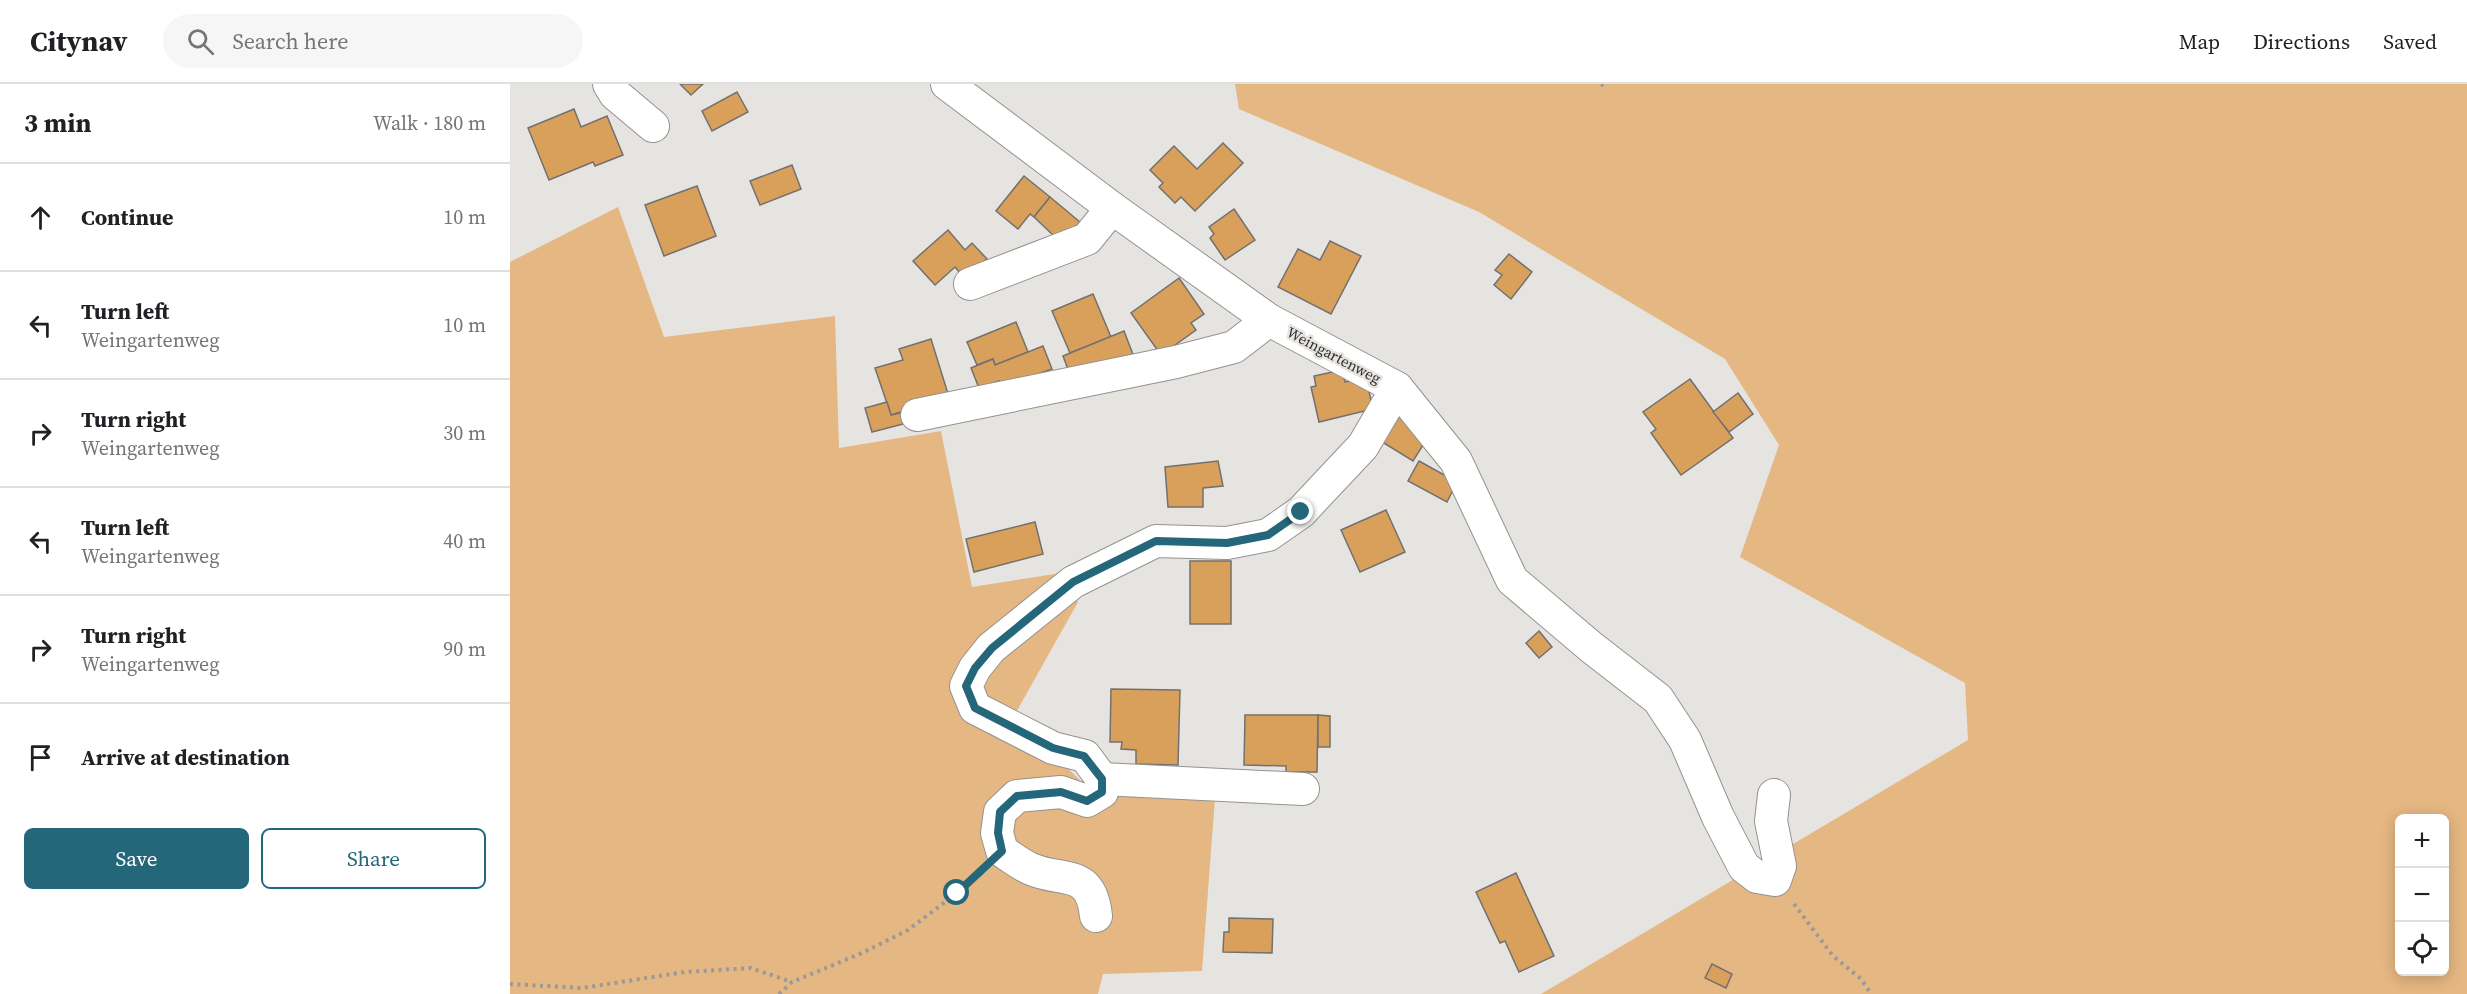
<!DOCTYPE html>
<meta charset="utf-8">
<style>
body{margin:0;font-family:"Source Serif 4",serif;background:#f6f6f6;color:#202124}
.controls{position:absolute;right:18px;bottom:18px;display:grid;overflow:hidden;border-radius:9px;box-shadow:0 3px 15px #0003}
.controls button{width:54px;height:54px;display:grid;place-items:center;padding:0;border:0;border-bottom:2px solid #e0e0e0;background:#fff;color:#202124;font:30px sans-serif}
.stop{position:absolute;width:18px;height:18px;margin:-14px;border:4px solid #25677a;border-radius:50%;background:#fff}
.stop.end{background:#25677a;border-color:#fff;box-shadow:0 2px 6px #0008}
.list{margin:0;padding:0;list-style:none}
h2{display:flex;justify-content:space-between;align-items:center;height:78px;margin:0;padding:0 24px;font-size:26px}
h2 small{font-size:20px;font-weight:400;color:#757577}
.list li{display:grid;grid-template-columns:39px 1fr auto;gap:18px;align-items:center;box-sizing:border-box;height:108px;padding:0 24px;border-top:2px solid #e0e0e0}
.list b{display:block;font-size:22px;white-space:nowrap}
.list p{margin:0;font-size:20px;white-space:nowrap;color:#757577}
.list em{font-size:20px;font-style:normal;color:#757577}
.actions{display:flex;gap:12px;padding:18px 24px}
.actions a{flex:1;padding:14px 0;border:2px solid #25677a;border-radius:9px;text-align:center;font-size:21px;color:#25677a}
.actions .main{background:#25677a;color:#fff}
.icon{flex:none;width:33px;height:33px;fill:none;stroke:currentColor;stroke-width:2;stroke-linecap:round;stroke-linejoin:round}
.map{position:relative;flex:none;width:1957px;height:910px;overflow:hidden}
header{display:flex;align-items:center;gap:36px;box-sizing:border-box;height:84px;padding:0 30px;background:#fff;border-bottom:2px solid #e0e0e0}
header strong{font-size:28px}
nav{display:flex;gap:33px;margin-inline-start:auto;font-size:21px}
.search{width:420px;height:54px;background:#f6f6f6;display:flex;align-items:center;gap:15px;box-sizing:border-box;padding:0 21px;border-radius:33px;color:#757577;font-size:22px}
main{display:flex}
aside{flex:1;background:#fff}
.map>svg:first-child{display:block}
.green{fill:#e5b783;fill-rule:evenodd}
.building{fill:#d9a05c;stroke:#73706e;stroke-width:1.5}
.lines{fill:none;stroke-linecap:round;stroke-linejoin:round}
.minor-casing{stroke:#94928f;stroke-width:34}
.path{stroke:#9b9997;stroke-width:4;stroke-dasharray:3 4.5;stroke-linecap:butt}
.minor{stroke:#fff;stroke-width:32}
.route{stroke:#25677a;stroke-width:8}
.labels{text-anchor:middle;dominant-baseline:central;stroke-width:5;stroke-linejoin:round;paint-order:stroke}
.street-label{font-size:15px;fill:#2f2e2d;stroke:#e6e4e1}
</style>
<header>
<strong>Citynav</strong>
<div class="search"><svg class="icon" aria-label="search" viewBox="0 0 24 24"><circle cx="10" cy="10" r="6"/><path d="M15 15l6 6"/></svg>Search here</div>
<nav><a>Map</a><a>Directions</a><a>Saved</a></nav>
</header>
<main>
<aside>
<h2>3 min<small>Walk · 180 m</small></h2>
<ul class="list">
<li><svg class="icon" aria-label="ahead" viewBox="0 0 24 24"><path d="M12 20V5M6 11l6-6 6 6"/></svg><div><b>Continue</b></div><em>10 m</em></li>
<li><svg class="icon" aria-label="left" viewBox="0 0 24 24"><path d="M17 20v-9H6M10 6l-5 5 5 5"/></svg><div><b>Turn left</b><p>Weingartenweg</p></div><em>10 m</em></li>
<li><svg class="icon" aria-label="right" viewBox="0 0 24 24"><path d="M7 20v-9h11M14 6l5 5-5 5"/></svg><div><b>Turn right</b><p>Weingartenweg</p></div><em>30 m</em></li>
<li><svg class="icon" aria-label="left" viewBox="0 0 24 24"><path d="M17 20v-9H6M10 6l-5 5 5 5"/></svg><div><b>Turn left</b><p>Weingartenweg</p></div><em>40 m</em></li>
<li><svg class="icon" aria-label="right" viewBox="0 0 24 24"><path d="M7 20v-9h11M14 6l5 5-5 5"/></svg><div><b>Turn right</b><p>Weingartenweg</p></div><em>90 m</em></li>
<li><svg class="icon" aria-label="arrive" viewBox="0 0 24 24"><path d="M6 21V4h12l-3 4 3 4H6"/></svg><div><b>Arrive at destination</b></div></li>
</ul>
<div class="actions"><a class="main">Save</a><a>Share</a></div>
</aside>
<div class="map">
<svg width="1957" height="910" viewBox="0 0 1957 910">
<rect width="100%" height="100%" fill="#e6e4e1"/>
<g class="green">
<path d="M725,0H1957V910H1031L1458,656L1455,599L1230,473L1269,361L1215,275L969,128L729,25ZM1890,734H1934V888H1890Z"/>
<path d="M108,123L154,253L325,232L329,364L431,347L462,503L551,489L568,518L504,632L576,702L705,714L692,887L593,890L588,910H0V178Z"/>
</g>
<g class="building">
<path d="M170,0H193L181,11Z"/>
<path d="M227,8L238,28L202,47L192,27Z"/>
<path d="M64,25L71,43L97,32L113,71L85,82L83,78L39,96L18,44Z"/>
<path d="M713,59L733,79L685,127L671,113L665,119L649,103L653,99L640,86L664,62L687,85Z"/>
<path d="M282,81L291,105L250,121L240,97Z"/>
<path d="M514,92L540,113L524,133L520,130L508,145L486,127Z"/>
<path d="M187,102L206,152L154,172L135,121Z"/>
<path d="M540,113L570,138L560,150L546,154L524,133Z"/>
<path d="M724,125L745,156L715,176L700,154L704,150L699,143Z"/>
<path d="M438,146L455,166L462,159L477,175L455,195L445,183L425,201L403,177Z"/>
<path d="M820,157L851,172L821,230L768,203L788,165L810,176Z"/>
<path d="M999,170L1022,188L1001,215L984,201L992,191L985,186Z"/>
<path d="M669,194L694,230L681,239L686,246L651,271L621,229Z"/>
<path d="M583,210L601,253L560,269L542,227Z"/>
<path d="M506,238L518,268L485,281L483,275L467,281L457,258Z"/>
<path d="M614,247L624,273L559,288L553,272Z"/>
<path d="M421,255L439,313L381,331L365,284L393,276L389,265Z"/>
<path d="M533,262L542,285L491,303L489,297L469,304L461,284L483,275L485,281Z"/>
<path d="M832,286L835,298L856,294L863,325L809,338L801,303L806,302L804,292Z"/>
<path d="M1180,295L1223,354L1171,391L1141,349L1146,345L1133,328Z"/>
<path d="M1228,309L1243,330L1219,348L1203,328Z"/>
<path d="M377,318L381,331L394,328L397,339L362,348L355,324Z"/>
<path d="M886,329L920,350L903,377L869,356Z"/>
<path d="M708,377L713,402L693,404V423H658L655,383Z"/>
<path d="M909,377L947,398L937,418L898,397Z"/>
<path d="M876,426L895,468L850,488L831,446Z"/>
<path d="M525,438L533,470L464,488L456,455Z"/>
<rect x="680" y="477" width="41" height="63"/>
<path d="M1029,547L1042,563L1029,574L1016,559Z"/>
<path d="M601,605L670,606L668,681L626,680V666L611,665L612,658H600Z"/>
<path d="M735,631H808L807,688H776V682L734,681Z"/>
<path d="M808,631L820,632V663H808Z"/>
<path d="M1006,789L1044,872L1009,888L995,857L990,859L966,808Z"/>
<path d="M719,834L763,835L762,869L713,868L714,848H719Z"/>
<path d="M1202,880L1222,890L1216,904L1195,894Z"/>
</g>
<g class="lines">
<defs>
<g id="minor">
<path d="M99,0L105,10L143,42"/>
<path d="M437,0L602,124L759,236L887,304L946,377L1002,496L1081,563L1148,615L1175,656L1208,733L1234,783L1247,793L1265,796L1270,782L1261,737L1264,711"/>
<path d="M460,200L577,155L602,124"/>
<path d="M407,331L666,278L724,263L759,236"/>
<path d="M592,695L793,705"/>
<path d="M586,832C581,783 552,799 521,785C511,781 501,773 492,767L487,749L490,728L507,712L551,708L577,717L592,708V695L575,672L543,664L465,624L456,602L465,584L481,564L563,498L646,457L717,459L758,451L791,428L853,362L887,304"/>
</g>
</defs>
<use href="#minor" class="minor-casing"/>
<g class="path">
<path d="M1091,0L1097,3"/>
<path d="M1284,820L1323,872L1351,895L1361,910"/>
<path d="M0,900L72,904L175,888L241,884L282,898"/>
<path d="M269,910L282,898L352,869L398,846L447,809L472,786"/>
</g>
<use href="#minor" class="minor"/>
</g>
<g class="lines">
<path class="route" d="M447,809L492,767L488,749L490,728L507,712L551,708L577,717L592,708V695L574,672L543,664L465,624L456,602L465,584L482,564L563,498L646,457L717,459L758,451L791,428"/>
</g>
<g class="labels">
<g class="street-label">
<text transform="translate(824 271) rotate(28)">Weingartenweg</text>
</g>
</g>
</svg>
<div class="controls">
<button>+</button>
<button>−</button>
<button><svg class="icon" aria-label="locate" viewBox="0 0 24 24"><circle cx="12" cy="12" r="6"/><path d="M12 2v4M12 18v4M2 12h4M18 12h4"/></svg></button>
</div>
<div class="stop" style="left:447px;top:809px"></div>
<div class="stop end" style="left:791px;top:428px"></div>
</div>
</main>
